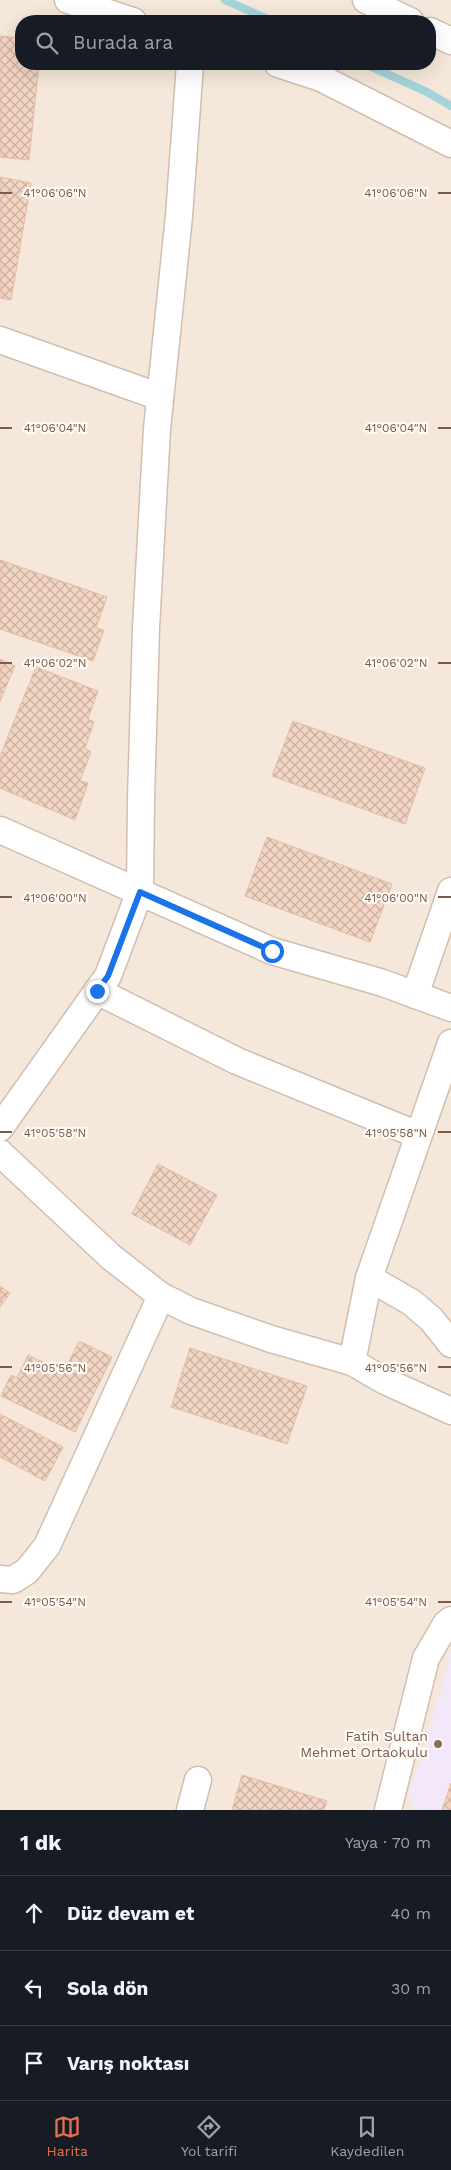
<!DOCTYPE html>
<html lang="tr">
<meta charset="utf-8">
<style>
body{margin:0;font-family:"Work Sans",sans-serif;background:#20242c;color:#f1f3f6}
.stop{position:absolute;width:15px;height:15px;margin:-11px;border:4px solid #1a73e8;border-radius:50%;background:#fff}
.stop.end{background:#1a73e8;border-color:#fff;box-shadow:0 1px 5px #0008}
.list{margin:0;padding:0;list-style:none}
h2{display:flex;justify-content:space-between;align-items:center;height:65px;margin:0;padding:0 20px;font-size:21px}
h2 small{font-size:16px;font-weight:400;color:#9ea1a6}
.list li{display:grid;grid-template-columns:32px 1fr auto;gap:15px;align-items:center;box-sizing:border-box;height:75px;padding:0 20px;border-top:1px solid #363941}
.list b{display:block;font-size:19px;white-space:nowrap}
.list em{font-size:16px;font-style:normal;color:#9ea1a6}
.icon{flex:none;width:28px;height:28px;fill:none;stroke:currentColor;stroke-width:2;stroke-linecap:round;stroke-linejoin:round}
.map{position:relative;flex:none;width:451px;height:1810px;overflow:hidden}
.search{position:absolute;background:#171b24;box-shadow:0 5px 20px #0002;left:15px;right:15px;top:15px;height:55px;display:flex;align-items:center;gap:12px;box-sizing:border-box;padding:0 18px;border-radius:20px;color:#9ea1a6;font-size:19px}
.sheet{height:290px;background:#171b24}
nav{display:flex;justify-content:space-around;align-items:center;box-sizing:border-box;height:70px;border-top:1px solid #363941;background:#171b24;font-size:14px;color:#9ea1a6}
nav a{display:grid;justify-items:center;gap:2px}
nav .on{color:#e76f51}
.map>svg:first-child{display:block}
.residential{fill:#f5e8da;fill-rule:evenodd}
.education{fill:#f3e8fa}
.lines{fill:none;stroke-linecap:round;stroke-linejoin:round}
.stream{stroke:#a5d3da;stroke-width:8}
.building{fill:url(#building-cross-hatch);stroke:#e6bba3}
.street-casing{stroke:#d1beb0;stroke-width:29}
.street{stroke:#fff;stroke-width:26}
.route{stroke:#1a73e8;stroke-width:6}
.ticks{fill:none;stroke:#7a5c4d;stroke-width:2}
.education-dot{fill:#8d6e63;stroke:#fffaf3;stroke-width:2}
.labels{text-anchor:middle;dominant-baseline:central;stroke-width:4.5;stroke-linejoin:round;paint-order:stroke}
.education-label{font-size:14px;fill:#785e54;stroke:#fffaf3;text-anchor:end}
.ticks-label{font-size:12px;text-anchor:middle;fill:#7a5c4d;stroke:#fffaf3;stroke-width:4.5;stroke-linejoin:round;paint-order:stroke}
</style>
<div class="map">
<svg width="451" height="1810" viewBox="0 0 451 1810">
<defs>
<pattern id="building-cross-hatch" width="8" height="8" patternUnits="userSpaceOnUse" patternTransform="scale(1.25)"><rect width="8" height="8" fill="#f3d5c3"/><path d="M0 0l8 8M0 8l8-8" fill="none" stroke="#cab0a1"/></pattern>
</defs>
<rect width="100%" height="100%" fill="#fdf6ec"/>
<path class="residential" d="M0,0H451V1810H0ZM21,21H430V64H21Z"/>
<path class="education" d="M451,1650V1810H415L408,1796L442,1688Z"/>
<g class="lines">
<g class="stream">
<path d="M225,0L272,21"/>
<path d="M365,64L427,92L451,106"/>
</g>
</g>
<g class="building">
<path d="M0,36L21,38V64H39L29,160L0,157Z"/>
<path d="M0,177L31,183L11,300L0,298Z"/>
<path d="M0,560L107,597L96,628L104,630L93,661L0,629Z"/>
<path d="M0,659L15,666L0,701Z"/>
<path d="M36,667L98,691L88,719L94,722L85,748L91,752L80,781L88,783L75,820L0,788V756Z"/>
<path d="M293,721L425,768L405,824L272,776Z"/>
<path d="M267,837L392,884L370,942L245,896Z"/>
<path d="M158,1164L217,1195L190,1245L132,1214Z"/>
<path d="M0,1286L10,1293L0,1307Z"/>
<path d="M79,1341L112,1357L75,1432L1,1396L11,1375L17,1378L28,1355L64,1372Z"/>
<path d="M190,1348L307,1386L287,1444L171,1407Z"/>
<path d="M0,1414L63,1447L45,1481L0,1457Z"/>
<path d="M242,1775L327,1801L324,1810H232Z"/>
<path d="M451,1783V1810H442Z"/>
</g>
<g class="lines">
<defs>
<g id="street">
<path d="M68,0L133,21"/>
<path d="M366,0L410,21"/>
<path d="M430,31L451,41"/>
<path d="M278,64L321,78L451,144"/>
<path d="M0,340L160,397"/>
<path d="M0,830L272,951L383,983L451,1008"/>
<path d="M97,991L237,1061L418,1135"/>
<path d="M415,995L451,891"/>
<path d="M0,1128L108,976L140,891L141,799L146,628L157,429L179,216L190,64"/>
<path d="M0,1153L111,1257L161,1296L191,1311L271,1339L352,1362L385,1381L451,1411"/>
<path d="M369,1278L411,1302L431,1319L451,1344"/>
<path d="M352,1362L369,1278L451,1043"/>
<path d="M0,1579L13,1580L27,1571L47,1546L161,1296"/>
<path d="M190,1810L198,1780"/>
<path d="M388,1810L426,1658L446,1624L451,1620"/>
</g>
</defs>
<use href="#street" class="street-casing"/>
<use href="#street" class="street"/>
</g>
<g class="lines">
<path class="route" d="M97,991L108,976L140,892L272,951"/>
</g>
<path class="ticks" d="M0,193H12M438,193H451M0,428H12M438,428H451M0,663H12M438,663H451M0,897H12M438,897H451M0,1132H12M438,1132H451M0,1367H12M438,1367H451M0,1602H12M438,1602H451"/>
<circle class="education-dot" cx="438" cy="1744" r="5"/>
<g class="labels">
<g class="education-label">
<text x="428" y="1736">Fatih Sultan<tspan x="428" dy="16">Mehmet Ortaokulu</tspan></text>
</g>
</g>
<g class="ticks-label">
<text x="55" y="197">41°06'06"N</text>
<text x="396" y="197">41°06'06"N</text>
<text x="55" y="432">41°06'04"N</text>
<text x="396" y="432">41°06'04"N</text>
<text x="55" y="667">41°06'02"N</text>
<text x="396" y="667">41°06'02"N</text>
<text x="55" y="902">41°06'00"N</text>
<text x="396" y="902">41°06'00"N</text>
<text x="55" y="1137">41°05'58"N</text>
<text x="396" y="1137">41°05'58"N</text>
<text x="55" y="1372">41°05'56"N</text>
<text x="396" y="1372">41°05'56"N</text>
<text x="55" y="1606">41°05'54"N</text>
<text x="396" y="1606">41°05'54"N</text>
</g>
</svg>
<div class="stop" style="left:272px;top:951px"></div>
<div class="stop end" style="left:97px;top:991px"></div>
<div class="search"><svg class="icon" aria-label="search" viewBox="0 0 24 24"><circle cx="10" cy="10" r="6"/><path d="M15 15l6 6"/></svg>Burada ara</div>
</div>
<section class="sheet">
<h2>1 dk<small>Yaya · 70 m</small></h2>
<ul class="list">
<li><svg class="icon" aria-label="ahead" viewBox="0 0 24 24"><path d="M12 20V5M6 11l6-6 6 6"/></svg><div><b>Düz devam et</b></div><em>40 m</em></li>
<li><svg class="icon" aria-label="left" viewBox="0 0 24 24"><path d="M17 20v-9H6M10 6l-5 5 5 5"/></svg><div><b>Sola dön</b></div><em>30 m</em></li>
<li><svg class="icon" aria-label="arrive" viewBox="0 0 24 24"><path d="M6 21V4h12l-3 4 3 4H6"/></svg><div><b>Varış noktası</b></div></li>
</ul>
</section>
<nav>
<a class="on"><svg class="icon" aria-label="map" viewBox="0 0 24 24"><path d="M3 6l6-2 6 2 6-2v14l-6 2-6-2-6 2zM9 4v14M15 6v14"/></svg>Harita</a>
<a><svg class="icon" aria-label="directions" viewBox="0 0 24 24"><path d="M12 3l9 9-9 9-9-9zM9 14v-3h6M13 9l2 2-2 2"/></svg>Yol tarifi</a>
<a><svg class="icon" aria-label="saved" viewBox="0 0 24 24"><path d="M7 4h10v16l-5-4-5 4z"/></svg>Kaydedilen</a>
</nav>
